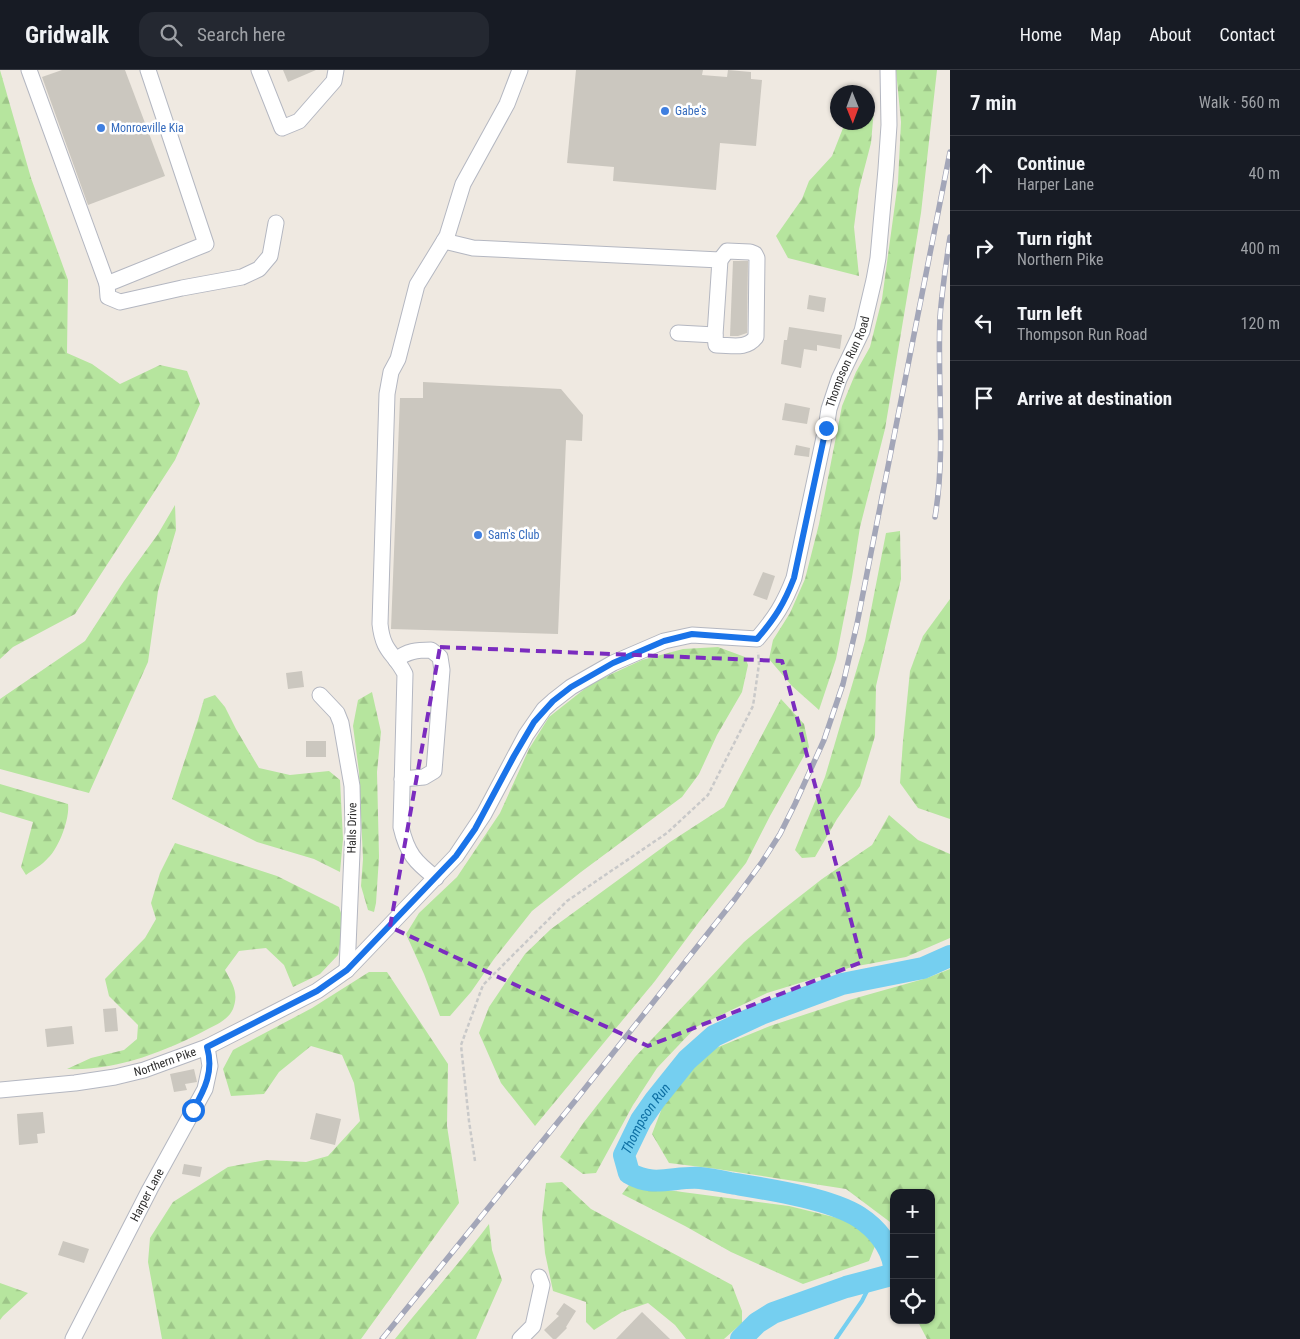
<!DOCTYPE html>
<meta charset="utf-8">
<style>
body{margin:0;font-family:"Roboto Condensed",sans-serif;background:#242831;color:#f1f3f6}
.controls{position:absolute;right:15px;bottom:15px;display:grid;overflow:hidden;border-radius:10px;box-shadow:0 1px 4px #0004}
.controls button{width:45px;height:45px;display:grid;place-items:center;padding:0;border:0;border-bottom:1px solid #363941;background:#171b24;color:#f1f3f6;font:25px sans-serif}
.compass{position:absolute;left:830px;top:15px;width:45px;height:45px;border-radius:50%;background:#171b24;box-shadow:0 1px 4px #0004;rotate:179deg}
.stop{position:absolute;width:15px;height:15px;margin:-11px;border:4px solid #1a73e8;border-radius:50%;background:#fff}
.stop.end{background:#1a73e8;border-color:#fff;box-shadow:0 1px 5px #0008}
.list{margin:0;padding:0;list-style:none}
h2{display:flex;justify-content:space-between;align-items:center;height:65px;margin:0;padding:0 20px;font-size:21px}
h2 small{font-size:16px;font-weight:400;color:#9ea1a6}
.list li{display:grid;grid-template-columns:32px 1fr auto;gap:15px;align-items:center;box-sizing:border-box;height:75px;padding:0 20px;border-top:1px solid #363941}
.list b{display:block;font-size:19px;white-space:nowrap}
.list p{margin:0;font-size:16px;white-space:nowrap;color:#9ea1a6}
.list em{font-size:16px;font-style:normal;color:#9ea1a6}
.icon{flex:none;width:28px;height:28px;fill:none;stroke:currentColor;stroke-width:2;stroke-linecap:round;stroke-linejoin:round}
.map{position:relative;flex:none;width:950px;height:1269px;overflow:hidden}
header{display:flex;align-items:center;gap:30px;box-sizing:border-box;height:70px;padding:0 25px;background:#171b24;border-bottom:1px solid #363941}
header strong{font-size:24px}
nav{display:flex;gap:28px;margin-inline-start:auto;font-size:18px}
.search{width:350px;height:45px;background:#242831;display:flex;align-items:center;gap:12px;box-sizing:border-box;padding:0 18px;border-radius:15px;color:#9ea1a6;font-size:19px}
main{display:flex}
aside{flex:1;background:#171b24}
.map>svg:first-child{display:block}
.forest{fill:url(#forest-firs)}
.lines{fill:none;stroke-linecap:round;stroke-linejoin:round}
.stream{stroke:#75cff0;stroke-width:4}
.river{stroke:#75cff0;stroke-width:22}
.building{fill:#cbc7bf}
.minor-casing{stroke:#b4b7c1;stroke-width:17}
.path{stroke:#c9c9c9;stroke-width:2.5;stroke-dasharray:4 2.5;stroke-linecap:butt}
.minor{stroke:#fff;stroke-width:15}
.rail-casing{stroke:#a3a6b8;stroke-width:5.5}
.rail{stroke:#fff;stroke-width:4;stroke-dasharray:11;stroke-linecap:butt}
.route{stroke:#1a73e8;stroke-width:6}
.marked{fill:none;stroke:#7b2cbf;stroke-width:4;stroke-dasharray:10 6;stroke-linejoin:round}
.shop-dot{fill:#3f7fe0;stroke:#fff;stroke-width:2}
.labels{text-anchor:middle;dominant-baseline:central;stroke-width:5;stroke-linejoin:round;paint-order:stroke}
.shop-label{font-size:12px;fill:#366cbe;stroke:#fff;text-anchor:start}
.street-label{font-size:12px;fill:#2e2e2e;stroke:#fff}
.water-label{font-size:14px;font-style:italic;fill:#0d6fa3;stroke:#fff}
</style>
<header>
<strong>Gridwalk</strong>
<div class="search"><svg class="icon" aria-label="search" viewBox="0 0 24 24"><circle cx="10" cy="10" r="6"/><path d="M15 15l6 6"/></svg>Search here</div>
<nav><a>Home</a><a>Map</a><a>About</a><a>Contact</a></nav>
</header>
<main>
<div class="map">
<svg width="950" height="1269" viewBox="0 0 950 1269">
<defs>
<pattern id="forest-firs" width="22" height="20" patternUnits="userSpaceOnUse" patternTransform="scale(1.25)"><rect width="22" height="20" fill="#b6e59e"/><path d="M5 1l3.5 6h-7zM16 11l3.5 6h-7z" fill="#9dc588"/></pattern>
</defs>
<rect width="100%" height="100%" fill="#efe9e1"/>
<g class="forest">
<path d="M0,0L31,108L68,210L67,283L92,294L120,314L160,295L187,301L200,334L175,390L75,544L13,577L0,589Z"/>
<path d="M896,0H937L921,143L885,359L860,457L852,507L836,589L819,640L792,616L769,589L773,570L790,543L805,509L819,454L842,336L856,302L870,277L882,229L898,112L901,52Z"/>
<path d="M868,33L874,39L871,73L859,119L854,157L859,206L788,188L776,166L802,129L809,111L832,86L843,58L847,53L868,52Z"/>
<path d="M175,435L176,460L158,521L148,592L89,723L0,699V629L85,571L124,511L158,464Z"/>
<path d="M900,461L901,509L876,616L875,666L860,716L837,749L815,787L802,788L795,780L825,707L865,571L886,463Z"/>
<path d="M950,529V749L918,738L900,713L903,671L910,601L923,566Z"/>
<path d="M718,577L745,587L748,595L742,622L717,665L699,704L682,727L581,802L532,841L494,889L471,922L450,946H440L424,904L406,864L419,843L457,807L500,743L529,679L549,647L592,613L642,590L683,579Z"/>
<path d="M372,622L381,662L377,702L379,787L376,833L374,842L368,840L361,816L363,789L359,702L353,656L358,630Z"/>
<path d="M215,625L225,637L236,659L259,698L290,705L329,701L340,710L343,769L340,802L314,789L257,772L172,729L198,650L204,629Z"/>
<path d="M781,629L804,654L809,677L770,746L746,793L699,852L655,911L535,1056L501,1013L479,963L489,937L525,884L551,859L670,772L724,737Z"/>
<path d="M0,714L68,734C70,748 59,778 48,788C42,795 33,800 26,805L21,797L33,752L0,742Z"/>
<path d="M889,745L918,770L950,784V868L906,887L852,897L767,923L696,957L657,998L633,1035L596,1103L583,1104L560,1087L584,1052L635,987L744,872L781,841L822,809L872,775Z"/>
<path d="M175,773L277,806L339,837L344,852L338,885L320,904L293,917L284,895L266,878L239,881L225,900C233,915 239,923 233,939C228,950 216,955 206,960C164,982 116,1001 67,999L91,988L124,980L137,969L138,955L109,926L105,909L145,868L156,849L151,833L160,803Z"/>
<path d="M950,899V1269H927L917,1250H931V1123H894V1155L846,1119L717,1099L669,1093L652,1064L667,1025L711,980L770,956L849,930L927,908Z"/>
<path d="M369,902H387L448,994L447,1056L459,1133L361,1269H162L148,1192L150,1168L173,1132L228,1097L266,1090L306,1092L328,1086L360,1051L354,1013L342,985L311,976L279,1002L264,1024L231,1026L223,999L233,980L312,938Z"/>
<path d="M562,1112L591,1139L732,1215L742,1241V1253L724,1269H686L675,1255L648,1233L622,1242L594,1260L586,1252V1232L553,1221L545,1183L542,1148L546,1113Z"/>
<path d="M629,1115L789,1136L854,1152L875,1176L869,1191L803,1214L731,1182L685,1156L622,1124Z"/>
<path d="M489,1154L492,1180L502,1210L476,1269H395C426,1230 459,1194 489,1154Z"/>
<path d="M0,1213L28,1223L3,1246L0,1250Z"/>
</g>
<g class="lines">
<path class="stream" d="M836,1269L862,1231L872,1211"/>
<g class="river">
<path id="s1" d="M894,1196C891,1176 876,1158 859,1147C829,1128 766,1119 730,1113C720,1111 710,1109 700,1108C674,1106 654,1118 629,1103L624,1085L641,1050L655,1030L687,990L714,966L761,944L842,914L923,898L950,886"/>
<path d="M741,1269L757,1253L773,1243L846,1217L891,1205L894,1199"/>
</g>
</g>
<g class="building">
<path d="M62,0H125L165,106L88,135L42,7Z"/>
<path d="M283,0H316L288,12Z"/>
<path d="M576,0H703L702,5L727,7L728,0L751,2V9L762,10L756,76L720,73L716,120L613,111L614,97L567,93Z"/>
<path d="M733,191H748L747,263L738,266H730Z"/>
<path d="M809,225L826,228L824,242L807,239Z"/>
<path d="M789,257L842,265L840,279L817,275V281L804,279L801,298L781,294L784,270H787Z"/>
<path d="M423,312L561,319L583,345L582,371L566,370L558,564L391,559L400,328H423Z"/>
<path d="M785,333L810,338L807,354L782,350Z"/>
<path d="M796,375L810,378L809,387L794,385Z"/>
<path d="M763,502L775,506L767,530L753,525Z"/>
<path d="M302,601L304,617L288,619L286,603Z"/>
<rect x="306" y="671" width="20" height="16"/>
<path d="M116,938L118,961L105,962L103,939Z"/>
<path d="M72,956L74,974L47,977L45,959Z"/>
<path d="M194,999L197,1012L185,1014L187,1020L174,1022L170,1004Z"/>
<path d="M43,1042L45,1063L37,1064L38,1073L19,1075L17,1044Z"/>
<path d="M316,1043L341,1049L335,1075L310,1069Z"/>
<path d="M184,1094L202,1097L200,1107L182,1104Z"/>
<path d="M63,1171L89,1179L84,1193L58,1185Z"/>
<path d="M564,1233L576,1241L566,1257L567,1258L556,1269H553L544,1260L559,1246L556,1244Z"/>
<path d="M642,1242L670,1269H616Z"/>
</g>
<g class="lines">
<defs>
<g id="minor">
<path d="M29,0L107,214"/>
<path d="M148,0L206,174L107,214L108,227L120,232L182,218L242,207L259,199L270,186L276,153"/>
<path d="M259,0L282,58L299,51L334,11L336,0"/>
<path d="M444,171L473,178L720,190L715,265L678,263"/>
<path d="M715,265L716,275C732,275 746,280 756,267L757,188L755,184L750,182L727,181L720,190"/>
<path d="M396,590C407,581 417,580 431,580L440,587L442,600L434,701L424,707L402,709"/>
<path d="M320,625L337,643L341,653L352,716L353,759L347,900"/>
<path d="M436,808C415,792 407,783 401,757L405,604C394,582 383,583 380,554L387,324L391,302L398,289L417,215L447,166L463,114L507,34L520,0"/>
<path id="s2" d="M0,1020L75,1013L115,1007L144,1000L207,977L317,921L347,900L456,786L484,744L526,665L544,639L553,631L571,617L613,593L664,571L692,565L757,569C775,548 784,534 794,508L826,358L829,339L839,309L862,261L874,210L878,188L886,99L889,55L888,0"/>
<path id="s3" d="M73,1269L150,1119L205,1019L210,996L207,977"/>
<path d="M520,1269L533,1256L542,1215L539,1207"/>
</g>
</defs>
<use href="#minor" class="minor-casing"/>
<path class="path" d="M475,1091L469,1051L461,975L483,915L567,831L667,763L708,725L753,636L759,594L758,582"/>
<use href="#minor" class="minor"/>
<defs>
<g id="rail">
<path d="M935,447C946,381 937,313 940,247C942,220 946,194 950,167"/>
<path d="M382,1269L579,1026L735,829L762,792L780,764L795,734L824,670L843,614L857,554L950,82"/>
</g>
</defs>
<use href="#rail" class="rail-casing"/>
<use href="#rail" class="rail"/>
</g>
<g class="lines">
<path class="route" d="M193,1040C205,1019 214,1001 207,977L317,921L347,900L456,786L475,759L514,686L534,652L553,631L571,617L613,593L664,571L692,564L757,569C775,548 784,534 794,508L826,358"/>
</g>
<path class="marked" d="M440,577L782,591L862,892L648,976L390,857Z"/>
<g class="shop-dot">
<circle cx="665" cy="41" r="5"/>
<circle cx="101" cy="58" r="5"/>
<circle cx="478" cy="465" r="5"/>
</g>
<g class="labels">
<g class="shop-label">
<text x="675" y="41">Gabe's</text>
<text x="111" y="58">Monroeville Kia</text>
<text x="488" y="465">Sam's Club</text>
</g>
<g class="street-label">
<text stroke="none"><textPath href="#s2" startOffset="1230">Thompson Run Road</textPath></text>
<text transform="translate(352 758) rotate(-89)">Halls Drive</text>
<text stroke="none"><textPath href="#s2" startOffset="168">Northern Pike</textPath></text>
<text stroke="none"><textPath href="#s3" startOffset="162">Harper Lane</textPath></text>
</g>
<g class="water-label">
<text stroke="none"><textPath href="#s1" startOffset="360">Thompson Run</textPath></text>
</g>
</g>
</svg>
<div class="controls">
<button>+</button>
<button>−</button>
<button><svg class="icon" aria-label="locate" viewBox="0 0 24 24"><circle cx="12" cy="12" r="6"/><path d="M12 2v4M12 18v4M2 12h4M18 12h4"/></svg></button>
</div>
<svg class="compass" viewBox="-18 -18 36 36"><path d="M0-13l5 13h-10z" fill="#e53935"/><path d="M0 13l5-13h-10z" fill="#9ea1a6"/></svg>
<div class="stop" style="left:193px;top:1040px"></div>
<div class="stop end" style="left:826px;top:358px"></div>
</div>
<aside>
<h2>7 min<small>Walk · 560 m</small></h2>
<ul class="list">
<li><svg class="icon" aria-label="ahead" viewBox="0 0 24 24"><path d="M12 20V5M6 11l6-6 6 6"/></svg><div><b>Continue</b><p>Harper Lane</p></div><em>40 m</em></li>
<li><svg class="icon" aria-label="right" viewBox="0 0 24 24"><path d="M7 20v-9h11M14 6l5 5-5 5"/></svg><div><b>Turn right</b><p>Northern Pike</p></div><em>400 m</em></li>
<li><svg class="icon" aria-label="left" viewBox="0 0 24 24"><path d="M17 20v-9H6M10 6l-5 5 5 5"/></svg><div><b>Turn left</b><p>Thompson Run Road</p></div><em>120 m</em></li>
<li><svg class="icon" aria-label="arrive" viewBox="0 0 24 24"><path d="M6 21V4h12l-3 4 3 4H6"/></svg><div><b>Arrive at destination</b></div></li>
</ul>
</aside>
</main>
